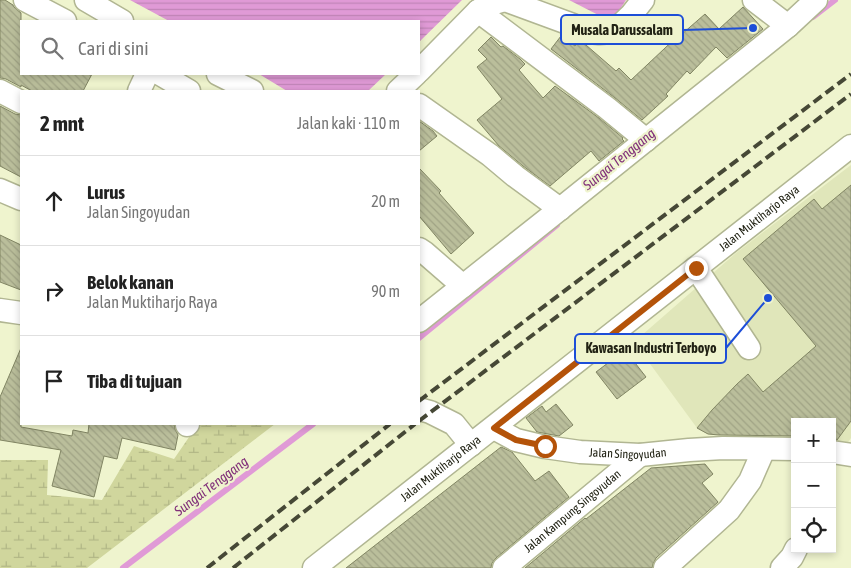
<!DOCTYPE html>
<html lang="id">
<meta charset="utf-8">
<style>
body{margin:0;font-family:"Asap Condensed",sans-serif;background:#f6f6f6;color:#222}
.controls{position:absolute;right:15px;bottom:15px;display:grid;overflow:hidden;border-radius:0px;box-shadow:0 2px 8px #0003}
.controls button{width:45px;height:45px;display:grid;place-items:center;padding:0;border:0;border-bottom:1px solid #e0e0e0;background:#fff;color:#222;font:25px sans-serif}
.stop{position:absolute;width:15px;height:15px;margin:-11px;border:4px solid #b45309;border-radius:50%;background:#fff}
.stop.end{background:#b45309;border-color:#fff;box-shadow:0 1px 5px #0008}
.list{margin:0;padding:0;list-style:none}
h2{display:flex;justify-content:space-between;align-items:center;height:65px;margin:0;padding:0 20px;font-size:21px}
h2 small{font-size:16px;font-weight:400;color:#767676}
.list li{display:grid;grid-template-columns:32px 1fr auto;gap:15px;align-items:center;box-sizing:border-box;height:90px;padding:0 20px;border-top:1px solid #e0e0e0}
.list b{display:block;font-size:19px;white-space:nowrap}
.list p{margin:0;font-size:16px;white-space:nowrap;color:#767676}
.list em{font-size:16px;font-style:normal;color:#767676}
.icon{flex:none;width:28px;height:28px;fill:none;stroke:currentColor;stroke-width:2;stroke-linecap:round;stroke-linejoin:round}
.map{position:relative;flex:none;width:851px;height:568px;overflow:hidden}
.search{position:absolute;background:#fff;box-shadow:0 2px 8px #0003;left:20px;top:20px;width:400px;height:55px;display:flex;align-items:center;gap:12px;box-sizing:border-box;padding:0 18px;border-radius:0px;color:#767676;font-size:19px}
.panel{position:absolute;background:#fff;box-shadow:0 2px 8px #0003;left:20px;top:90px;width:400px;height:335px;border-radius:0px}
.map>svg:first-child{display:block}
.built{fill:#e0e6ba}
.wetland{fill:url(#wetland-marsh)}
.water{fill:url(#water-rules)}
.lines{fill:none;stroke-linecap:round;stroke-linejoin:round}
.stream{stroke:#e09ad6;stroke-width:6}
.building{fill:url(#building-back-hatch);stroke:#818563}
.minor-casing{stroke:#b1b692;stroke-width:25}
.minor{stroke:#fff;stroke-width:22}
.rail{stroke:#464836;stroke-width:4;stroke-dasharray:10 5;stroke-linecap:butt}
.route{stroke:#b45309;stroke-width:6}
.labels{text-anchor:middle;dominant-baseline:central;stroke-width:4.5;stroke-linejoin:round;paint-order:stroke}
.street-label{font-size:12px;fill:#212214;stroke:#eff4ce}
.water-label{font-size:14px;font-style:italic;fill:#813079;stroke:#eff4ce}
.leader{fill:none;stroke:#1d4ed8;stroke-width:2}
.callout-dot{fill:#1d4ed8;stroke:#eff4ce;stroke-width:2}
.callout{fill:#eff4ce;stroke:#1d4ed8;stroke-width:2}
.callout-label{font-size:14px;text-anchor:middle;font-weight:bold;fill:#212214}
</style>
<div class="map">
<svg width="851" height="568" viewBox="0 0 851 568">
<defs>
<pattern id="wetland-marsh" width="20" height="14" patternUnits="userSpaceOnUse" patternTransform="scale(1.25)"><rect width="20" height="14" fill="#d0d69d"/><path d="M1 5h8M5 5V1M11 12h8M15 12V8" fill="none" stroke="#b2b786"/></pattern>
<pattern id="water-rules" width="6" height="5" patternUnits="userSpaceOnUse" patternTransform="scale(1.25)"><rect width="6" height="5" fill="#e09ad6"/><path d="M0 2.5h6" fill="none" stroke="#c084b7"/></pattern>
<pattern id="building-back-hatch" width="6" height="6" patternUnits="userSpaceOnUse" patternTransform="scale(1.25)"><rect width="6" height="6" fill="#babe9b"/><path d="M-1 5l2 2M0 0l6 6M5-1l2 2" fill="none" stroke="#a0a385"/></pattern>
</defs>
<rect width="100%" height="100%" fill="#eff4ce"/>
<path class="built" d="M851,165V438L846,445L832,443V422H795V442L708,434L697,428L634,342L736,253Z"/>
<path class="wetland" d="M198,424H275L87,568H0V460H48L47,495L102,500L134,446L174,459Z"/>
<g class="water">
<path d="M130,0H462L419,42V21H169Z"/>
<path d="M569,0H626L612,22Z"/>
<path d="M259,74H386L368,91H287Z"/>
</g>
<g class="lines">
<g class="stream">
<path d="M813,17L835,0"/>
<path d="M419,338L557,225"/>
<path d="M123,568L313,424"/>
</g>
</g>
<g class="building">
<path d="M0,0H5L13,5L14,7L21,13V74H92L83,91H32L21,85V87L6,79L0,78Z"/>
<path d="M743,7L763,29L727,58L716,47L690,74L687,71L666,94L668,96L642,120L615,98L551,49L561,36L575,46L578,42L586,45L616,71L619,68L631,80L681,33L682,34L705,14L719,29Z"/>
<path d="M491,37L501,47L503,46L520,59L525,64L519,70L543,98L555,86L599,118L623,138L622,139L624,141L599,161L591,151L550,186L523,166L499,146L477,120L502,99L477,67L487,59L478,50Z"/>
<path d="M0,106L15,114L21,115V177L0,166Z"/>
<path d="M419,121L433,131L437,136L419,151Z"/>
<path d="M419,168L441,191L439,193L474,233L451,254L419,216Z"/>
<path d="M851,185V421L837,440L832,439V422H795V436L719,435L708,434L697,428L712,410L737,384L748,374L763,392L816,346L743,259L814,199L822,209Z"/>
<path d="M0,235L21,245V290L0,282Z"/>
<path d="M21,348V427L72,436L73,430L88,433L89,424H174L175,429L178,435L175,450L122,438L117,459L104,456L94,497L52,486L61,450L0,440V397Z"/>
<path d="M625,350L646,377L617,399L596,372Z"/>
<path d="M556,404L573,425L559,436L537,432L526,418L542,406L546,412Z"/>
<path d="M501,447L512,452L535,481L549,471L569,497L496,558L492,563L491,568H346Z"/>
<path d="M705,464L713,474L702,483L718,502L656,558L653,564L652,568H525L585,518L586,519L651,468Z"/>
</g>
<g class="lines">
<defs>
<g id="minor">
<path d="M25,0L65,21"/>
<path d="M86,0L122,21"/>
<path d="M754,0L788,26"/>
<path d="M478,11L607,108L646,140"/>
<path d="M419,71L478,11L488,5L505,0L573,25L588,32L599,33L613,32L631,15L643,0"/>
<path d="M160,74L189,91"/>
<path d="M218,74L252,91"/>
<path d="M0,91L21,102"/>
<path d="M139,91L147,74"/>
<path d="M398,91L416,74"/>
<path d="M419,105L490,155L515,176L560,209"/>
<path d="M0,190L21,199"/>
<path d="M419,249L425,253L463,286"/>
<path d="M696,268L749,348"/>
<path d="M0,310L21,313"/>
<path d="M419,321L560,209L788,26L816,0"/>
<path d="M419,409L430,412L454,424L471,445"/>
<path d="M187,425L188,424"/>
<path id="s1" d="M494,428L516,440L545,447L580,452L640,455L689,450L723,448L795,449"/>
<path d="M832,452L851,455"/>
<path id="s2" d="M314,568L851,146"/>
<path id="s3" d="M504,568L640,455"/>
<path d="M665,568L729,510L750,481L764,449"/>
<path d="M782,568L792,557L796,549"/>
</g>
</defs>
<use href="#minor" class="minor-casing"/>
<use href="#minor" class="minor"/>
<g class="rail">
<path d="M419,401L851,74"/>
<path d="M419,421L851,94"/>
<path d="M207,568L390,424"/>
<path d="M233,568L415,424"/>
</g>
</g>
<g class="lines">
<path class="route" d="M545,446L516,440L494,428L696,268"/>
</g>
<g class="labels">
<g class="street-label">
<text stroke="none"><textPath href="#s2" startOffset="566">Jalan Muktiharjo Raya</textPath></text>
<text stroke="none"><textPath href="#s1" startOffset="138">Jalan Singoyudan</textPath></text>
<text stroke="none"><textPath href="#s2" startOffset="161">Jalan Muktiharjo Raya</textPath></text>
<text stroke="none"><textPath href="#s3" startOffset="89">Jalan Kampung Singoyudan</textPath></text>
</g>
<g class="water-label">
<text transform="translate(619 159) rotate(-39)">Sungai Tenggang</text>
<text transform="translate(211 486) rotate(-37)">Sungai Tenggang</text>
</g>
</g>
<path class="leader" d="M753 28L683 30M768 298L726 348"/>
<g class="callout-dot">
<circle cx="753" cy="28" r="5"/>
<circle cx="768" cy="298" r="5"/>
</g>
<g class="callout">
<rect x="561" y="15" width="122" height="29" rx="5"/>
<rect x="575" y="334" width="151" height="29" rx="5"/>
</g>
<g class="callout-label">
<text x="622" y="35">Musala Darussalam</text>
<text x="651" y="353">Kawasan Industri Terboyo</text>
</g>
</svg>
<div class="controls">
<button>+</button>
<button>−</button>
<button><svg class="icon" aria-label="locate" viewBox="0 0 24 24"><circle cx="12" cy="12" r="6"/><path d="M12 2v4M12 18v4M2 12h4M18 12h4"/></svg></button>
</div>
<div class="stop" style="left:545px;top:446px"></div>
<div class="stop end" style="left:696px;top:268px"></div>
<div class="search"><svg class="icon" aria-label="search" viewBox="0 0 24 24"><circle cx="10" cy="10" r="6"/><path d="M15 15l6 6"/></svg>Cari di sini</div>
<section class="panel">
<h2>2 mnt<small>Jalan kaki · 110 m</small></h2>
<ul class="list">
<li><svg class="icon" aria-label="ahead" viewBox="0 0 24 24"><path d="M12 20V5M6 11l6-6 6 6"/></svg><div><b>Lurus</b><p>Jalan Singoyudan</p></div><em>20 m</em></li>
<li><svg class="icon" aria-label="right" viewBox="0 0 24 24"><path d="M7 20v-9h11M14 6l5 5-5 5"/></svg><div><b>Belok kanan</b><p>Jalan Muktiharjo Raya</p></div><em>90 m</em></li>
<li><svg class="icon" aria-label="arrive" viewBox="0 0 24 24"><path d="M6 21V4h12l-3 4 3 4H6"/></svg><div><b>Tiba di tujuan</b></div></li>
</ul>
</section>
</div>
